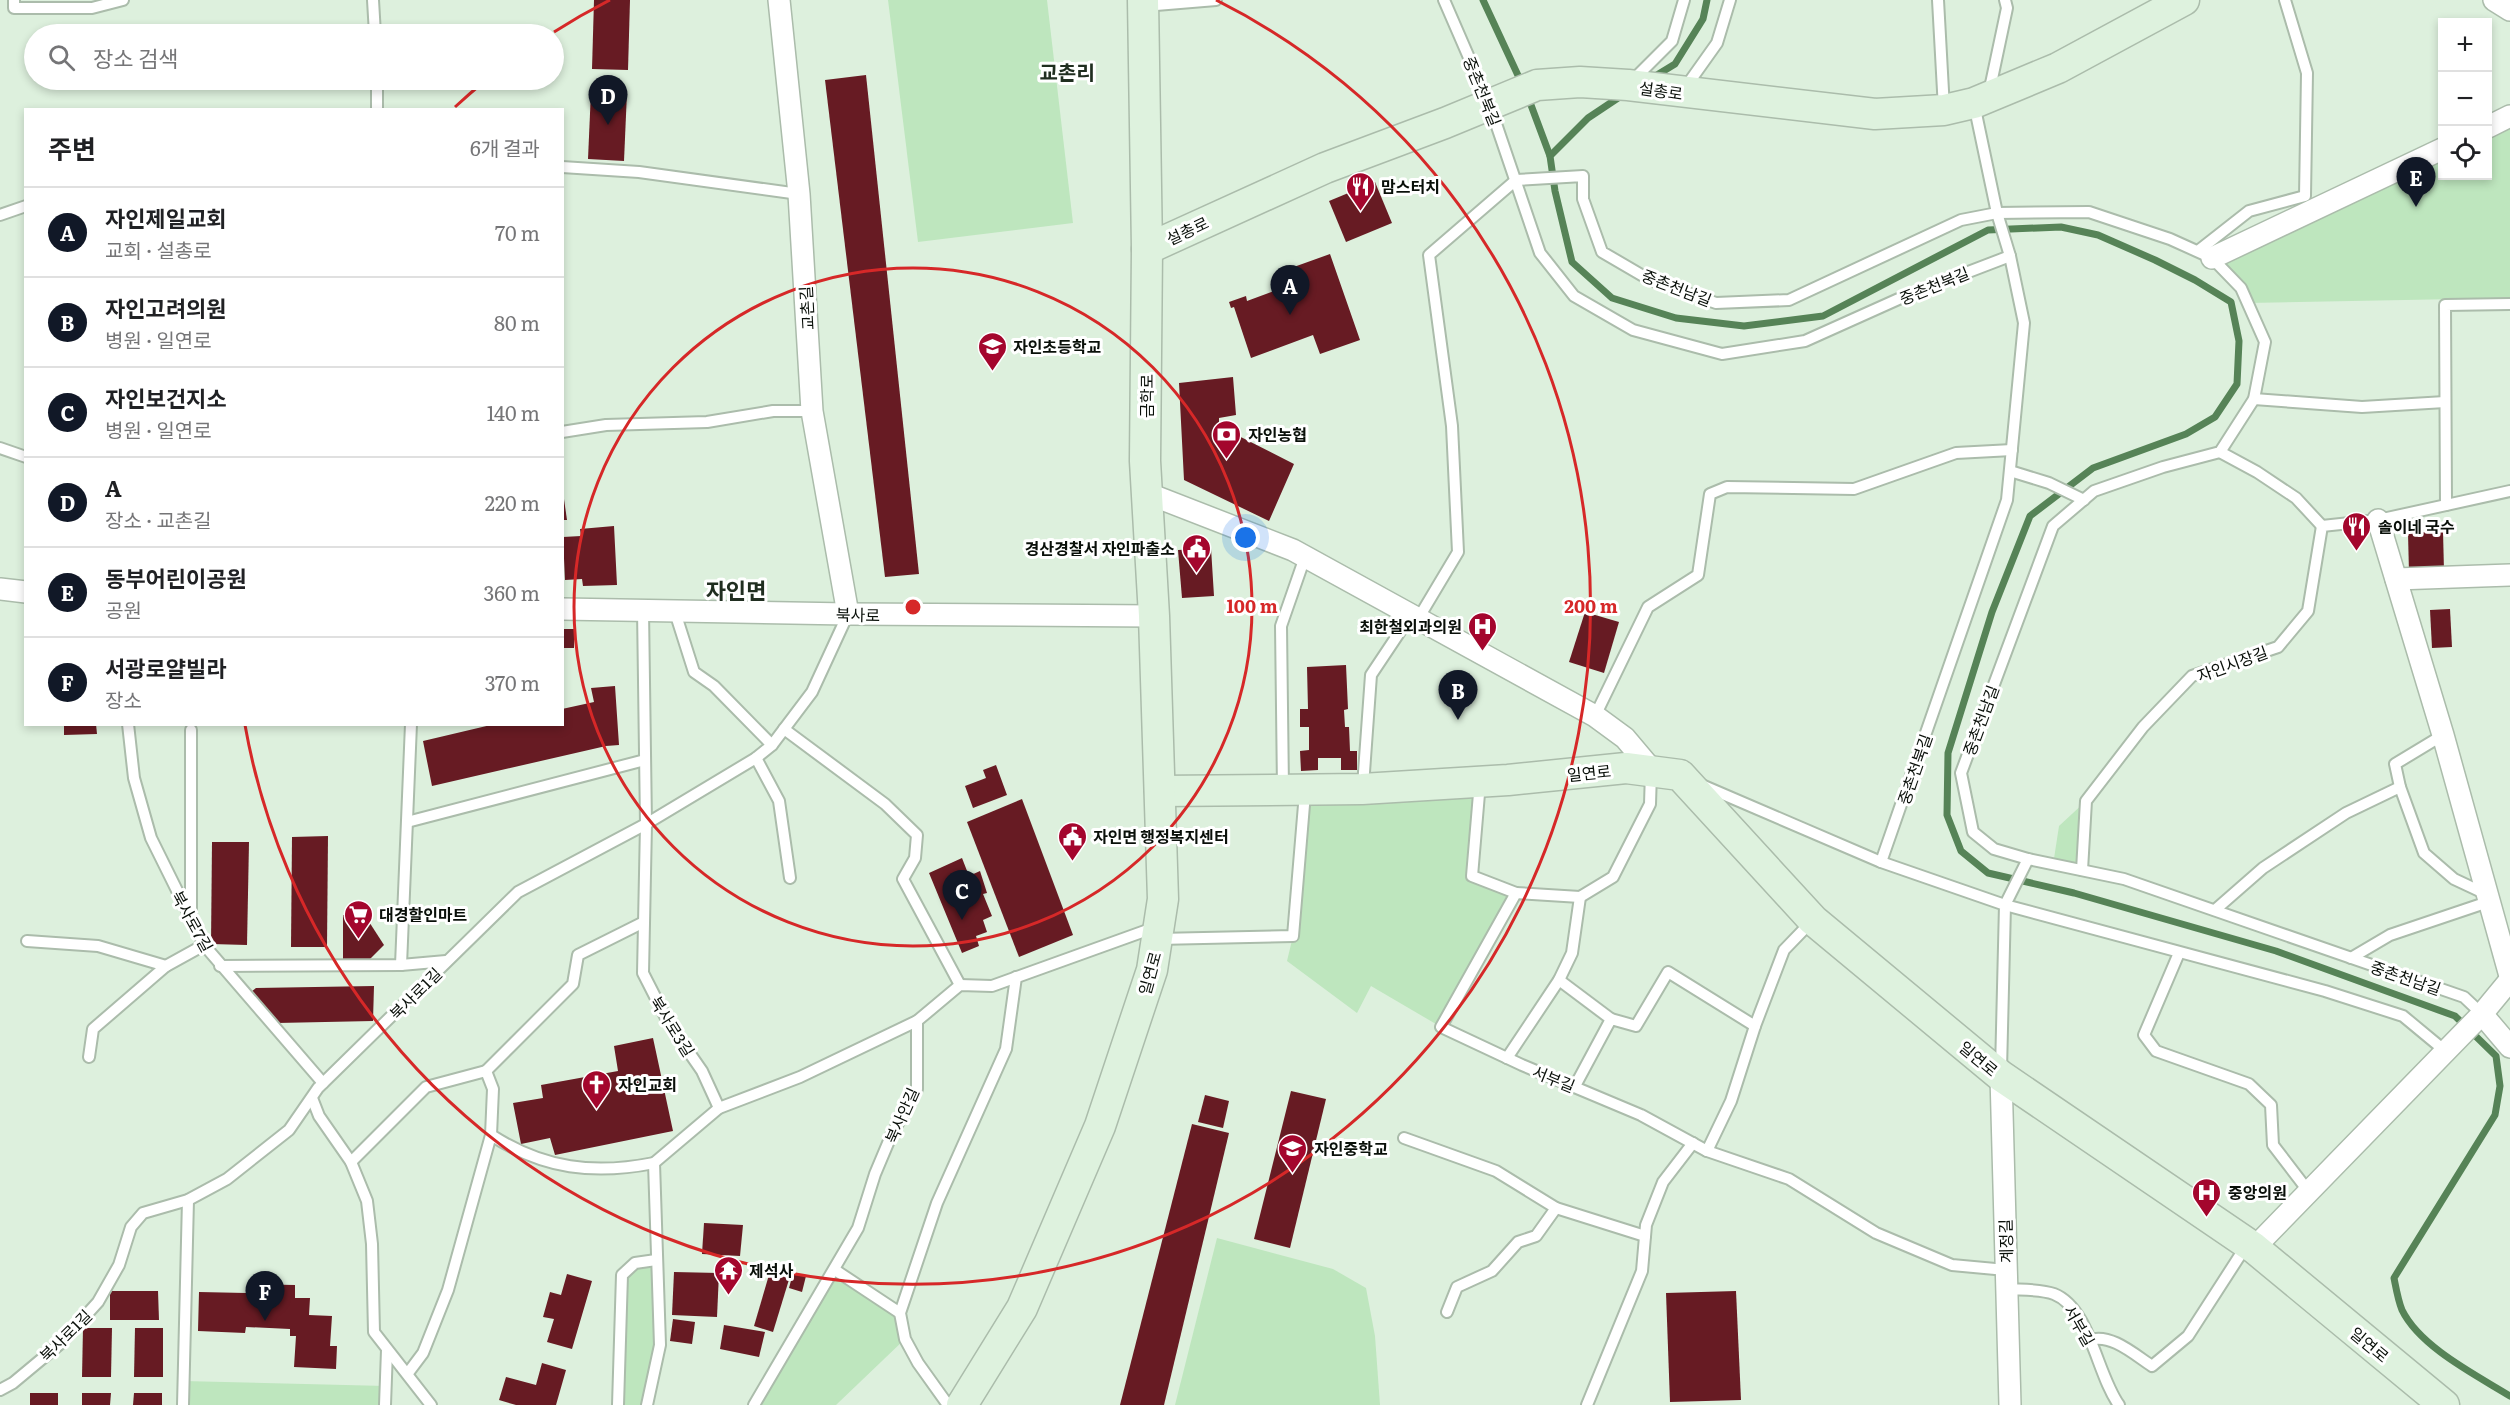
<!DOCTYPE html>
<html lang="ko">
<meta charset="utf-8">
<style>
body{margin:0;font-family:Literata,"Noto Sans KR",serif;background:#f6f6f6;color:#202124}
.controls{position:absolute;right:18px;top:18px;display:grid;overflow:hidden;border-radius:0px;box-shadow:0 3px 9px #0003}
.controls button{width:54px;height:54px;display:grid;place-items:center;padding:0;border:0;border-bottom:2px solid #e0e0e0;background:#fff;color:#202124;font:30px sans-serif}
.you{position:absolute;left:1246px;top:538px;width:21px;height:21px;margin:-15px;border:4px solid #fff;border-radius:50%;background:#1a73e8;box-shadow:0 0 0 9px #1a73e833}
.badge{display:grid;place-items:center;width:39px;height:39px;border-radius:50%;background:#111827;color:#fff;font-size:20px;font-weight:700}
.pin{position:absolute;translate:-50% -50px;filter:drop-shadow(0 2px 3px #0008)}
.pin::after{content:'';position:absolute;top:32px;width:21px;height:18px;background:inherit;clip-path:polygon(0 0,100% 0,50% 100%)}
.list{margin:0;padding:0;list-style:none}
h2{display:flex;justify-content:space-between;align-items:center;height:78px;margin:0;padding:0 24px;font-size:26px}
h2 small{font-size:20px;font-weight:400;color:#757577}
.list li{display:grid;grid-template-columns:39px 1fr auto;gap:18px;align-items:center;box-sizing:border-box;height:90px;padding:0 24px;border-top:2px solid #e0e0e0}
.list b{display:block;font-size:22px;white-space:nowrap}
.list p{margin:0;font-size:20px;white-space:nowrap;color:#757577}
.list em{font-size:20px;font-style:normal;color:#757577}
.icon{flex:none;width:33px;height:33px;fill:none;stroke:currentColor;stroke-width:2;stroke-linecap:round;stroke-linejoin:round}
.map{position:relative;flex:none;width:2510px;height:1405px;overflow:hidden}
.search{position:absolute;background:#fff;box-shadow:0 3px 9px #0003;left:24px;top:24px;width:540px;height:66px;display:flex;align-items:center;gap:15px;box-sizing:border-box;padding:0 21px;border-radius:33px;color:#757577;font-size:22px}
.panel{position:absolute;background:#fff;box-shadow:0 3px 9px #0003;left:24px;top:108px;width:540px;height:618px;border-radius:0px}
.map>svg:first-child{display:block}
.green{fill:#bee6be}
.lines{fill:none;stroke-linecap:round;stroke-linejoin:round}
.stream{stroke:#568357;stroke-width:7}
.building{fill:#671b23}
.lane-casing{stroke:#abbcab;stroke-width:14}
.street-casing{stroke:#abbcab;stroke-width:24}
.secondary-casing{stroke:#abbcab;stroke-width:33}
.lane{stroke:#fff;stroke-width:10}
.street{stroke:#fff;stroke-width:21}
.secondary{stroke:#def2de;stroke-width:30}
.ring{fill:none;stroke:#d62828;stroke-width:3}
.labels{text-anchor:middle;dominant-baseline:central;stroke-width:6;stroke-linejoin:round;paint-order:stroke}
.street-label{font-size:16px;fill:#090f09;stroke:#fff}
.poi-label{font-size:16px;font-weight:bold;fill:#090f09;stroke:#fff;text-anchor:start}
.quarter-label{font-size:20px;font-weight:bold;fill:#202e20;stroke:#fff}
.district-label{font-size:22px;font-weight:bold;fill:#202e20;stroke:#fff}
.centre{fill:#d62828;stroke:#fff;stroke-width:3}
.ring-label{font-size:18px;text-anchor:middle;font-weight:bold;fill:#d62828;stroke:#fff;stroke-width:6;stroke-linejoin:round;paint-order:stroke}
</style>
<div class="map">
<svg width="2510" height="1405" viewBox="0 0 2510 1405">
<rect width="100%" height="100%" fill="#ddf0dd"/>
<g class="green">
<path d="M888,0H1047L1073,223L918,242Z"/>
<path d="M2510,116V298L2247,303L2212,258L2442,149V176H2488V127Z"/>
<path d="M1480,782L1472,876L1516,893L1441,1027L1371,986L1357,1013L1287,961L1293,936L1305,790Z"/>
<path d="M2086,801L2082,870L2053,865L2059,826Z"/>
<path d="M1217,1238L1333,1269L1366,1288L1375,1336L1380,1405H1175Z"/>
<path d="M656,1260L660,1318L647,1405H619L622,1275L635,1263Z"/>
<path d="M835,1270L900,1313L905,1339L836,1405H754Z"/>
<path d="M183,1381L386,1386L385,1405H183Z"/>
</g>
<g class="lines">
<g class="stream">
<path d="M1483,0L1522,84"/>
<path d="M1652,78L1675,64L1703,19L1707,0"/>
<path d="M1624,94L1588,118L1550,156L1555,191L1572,262L1612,298L1676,318L1744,326L1823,316L1988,230L2061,227L2098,235L2155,260L2195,280L2231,302L2239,341L2237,384L2215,417L2186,434L2093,468L2030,516L1992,612L1948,753L1947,815L1961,851L1988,873L2074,893L2276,951L2455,1016L2496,1056L2500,1086L2495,1115L2394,1278C2396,1288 2398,1300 2402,1310C2420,1347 2476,1375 2510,1396"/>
<path d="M1528,97L1550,156"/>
</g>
</g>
<g class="building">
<path d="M594,0H630L628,70L592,69Z"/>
<path d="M866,75L919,574L885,577L825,80Z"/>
<path d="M591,91L627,92L624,161L588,159Z"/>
<path d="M1375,182L1392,223L1346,242L1329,201Z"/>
<path d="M1330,254L1360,340L1320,354L1313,335L1251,358L1234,307L1231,308L1229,302L1246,296L1247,301L1296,283L1291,268Z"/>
<path d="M1233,377L1236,415L1219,418V426L1294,464L1269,521L1184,480L1179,383Z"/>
<path d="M562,485L567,520H562Z"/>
<path d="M614,526L617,585L583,586L582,579L565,580L563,537L581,536L580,529Z"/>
<path d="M2443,531L2444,571L2409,573L2408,533Z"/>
<path d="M1211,548L1214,596L1182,598L1178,550Z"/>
<path d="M2450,609L2452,647L2432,648L2430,610Z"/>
<path d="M1585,612L1619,622L1604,673L1569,662Z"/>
<rect x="562" y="629" width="12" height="19"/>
<path d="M1346,665L1348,709L1344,710L1345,727H1349L1350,751H1357V770H1341V758H1318V770L1301,771L1300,751L1309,750V727H1300V709H1308L1307,667Z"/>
<path d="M615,686L619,745L606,746L432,786L423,741L495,724H562V709L594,702L591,688Z"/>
<path d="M64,724H96L97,734L64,735Z"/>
<path d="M996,765L1007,795L973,808L965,786L986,778L983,770Z"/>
<path d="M1022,799L1073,935L1019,957L967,822Z"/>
<path d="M328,836L327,947H291L292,837Z"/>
<path d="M212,842H249L247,945L211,944Z"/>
<path d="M962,858L969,876L980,871L987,893L983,894L992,916L983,920L987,932L976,936L979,946L962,953L929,873Z"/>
<path d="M364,914L384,945L368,961H343V915Z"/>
<path d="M374,986L373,1021L277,1023L251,992L256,988Z"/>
<path d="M653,1038L673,1131L555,1155L550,1138L521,1144L513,1103L543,1098L541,1085L618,1071L614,1046Z"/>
<path d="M1291,1091L1326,1099L1290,1248L1254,1239Z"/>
<path d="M1205,1095L1229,1101L1223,1128L1198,1122Z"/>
<path d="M1192,1124L1229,1133L1164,1405H1120Z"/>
<path d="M704,1223L743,1225L740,1256L702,1254Z"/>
<path d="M771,1268L791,1273L773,1332L754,1326Z"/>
<path d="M674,1272L719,1273L717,1317L672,1315Z"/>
<path d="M793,1273L806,1276L802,1292L789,1288Z"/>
<path d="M567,1274L592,1281L572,1349L547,1342L554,1319L543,1317L550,1292L561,1295Z"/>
<path d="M247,1284L295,1285V1298H310L309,1315L332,1316L330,1346H337L336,1369L294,1367L296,1336H290V1329L246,1327L245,1333L198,1331L199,1292L246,1293Z"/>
<path d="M110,1291H158L159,1320H110Z"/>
<path d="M1736,1291L1741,1400L1670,1402L1666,1293Z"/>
<path d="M673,1319L695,1322L692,1344L670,1341Z"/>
<path d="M724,1325L765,1332L759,1357L720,1349Z"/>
<path d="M83,1328H112L111,1377H82Z"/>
<path d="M135,1328H163V1377H134Z"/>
<path d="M542,1363L566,1370L556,1405H516L499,1400L506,1377L536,1385Z"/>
<rect x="30" y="1393" width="28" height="12"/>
<path d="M82,1393H111L110,1405H82Z"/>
<path d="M134,1393H162V1405H133Z"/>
</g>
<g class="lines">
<defs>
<g id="lane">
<path d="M14,0V8H92L123,0"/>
<path d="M373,0L375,34"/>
<path d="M1444,0L1490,106L1540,253L1574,296L1633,330L1722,354L1805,341L1903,297L2010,256"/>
<path d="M1938,0L1944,109"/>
<path d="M1144,6L1216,0"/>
<path d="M1632,81L1672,41L1684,0"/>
<path d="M1685,88L1717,43L1730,0"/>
<path d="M1989,93L2007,8L2005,0"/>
<path d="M377,110V80"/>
<path d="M562,167L639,172L799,194"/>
<path d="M0,215L26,206"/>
<path d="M2198,251L2249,211L2305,196L2307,73L2285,0"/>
<path d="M2254,399L2362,407L2445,402"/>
<path d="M562,432L606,425L707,422L773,411H812"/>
<path d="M0,448L26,457"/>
<path d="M2220,452L2257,472L2296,498L2322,526"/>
<path d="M2010,471L2049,483L2084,500"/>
<path d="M2446,505L2445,305L2510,304"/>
<path d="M674,609L694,672L714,686L772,745"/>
<path d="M643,610L646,824L643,973L668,1022L702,1071L719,1108L654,1163L660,1345L647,1405"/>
<path d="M1418,619L1458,552L1452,426L1429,255L1516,180L1583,176V199L1602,252L1650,280L1716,303L1789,300L1961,220L1997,213L2089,212L2170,239L2212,258L2241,288L2265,342L2254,399L2220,452L2163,467L2094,491L2053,526L1961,773L1973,832L1994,849L2028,859L2124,879L2464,997L2482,1014"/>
<path d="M1595,716L1648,607L1698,575L1710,494L1727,487L1854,489L1956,453L2012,450"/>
<path d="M128,724L134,778L151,838L204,945L323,1083"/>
<path d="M784,729L885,804L917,835L915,858L903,879L960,985"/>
<path d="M191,730V917"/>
<path d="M756,758L779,801L790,878"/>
<path d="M1651,772L1650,804L1613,877L1580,897L1516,893L1441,1027L1522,1065L1641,1115L1707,1151L1789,1179L1876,1233L1952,1265L2006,1270"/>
<path d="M1480,782L1472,876L1516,893"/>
<path d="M1363,786L1371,675L1411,615"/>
<path d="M1704,786L1881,862L2005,905L2001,1070"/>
<path d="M2400,787L2424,853L2454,879L2486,894"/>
<path d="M1283,789L1281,626L1305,557"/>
<path d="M407,822L645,760"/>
<path d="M2028,859L2005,905L2325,991L2403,1016L2444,1050"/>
<path d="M1881,862L2007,500L2024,323L2010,256L1997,213L1974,104"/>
<path d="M2082,870L2086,801L2143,727L2192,676L2278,647L2308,611L2322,526L2378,520L2510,491"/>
<path d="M2215,910L2263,868L2346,813L2400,787L2395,764L2443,735"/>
<path d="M1158,939L1293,936L1305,793"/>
<path d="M27,941L98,946L166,966"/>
<path d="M2179,953L2144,1035L2156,1051L2249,1084L2271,1105L2273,1145L2309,1192"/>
<path d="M2351,958L2390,935L2488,902"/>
<path d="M401,965L411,724"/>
<path d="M220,966L401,965L446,961"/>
<path d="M1559,980L1611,1019"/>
<path d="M89,1057L93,1029L166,966L204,945"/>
<path d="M1507,1058L1559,980L1572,953L1580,897"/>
<path d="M486,1071L573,984L578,955L644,922"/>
<path d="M1575,1086L1611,1019L1636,1026L1668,972L1755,1026"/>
<path d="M312,1098L319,1116L351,1162L367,1201L372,1244L374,1332L431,1405"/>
<path d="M719,1108L800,1077L917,1021L960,985L992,986L1156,927"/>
<path d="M1404,1138L1496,1171L1556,1208L1645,1236"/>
<path d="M1707,1151L1731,1101L1755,1026L1784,950L1813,920"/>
<path d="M351,1162L426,1087L486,1071L493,1089L491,1135C544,1169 594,1175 654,1163"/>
<path d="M835,1270L900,1313"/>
<path d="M2007,1289C2022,1290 2041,1289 2054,1294C2090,1308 2097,1375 2119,1405"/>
<path d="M1447,1312L1457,1287L1492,1271L1518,1242L1536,1236L1556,1208"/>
<path d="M2090,1340C2111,1333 2135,1355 2152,1366L2188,1336L2246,1246"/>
<path d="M408,1373L423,1353L448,1290L491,1135"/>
<path d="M0,1390L13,1383L61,1343L98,1302L119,1265L131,1227L143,1213L188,1200L227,1179L289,1130L318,1088L518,892L646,824L756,758L772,745L812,692L848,614"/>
<path d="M183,1405L188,1200"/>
<path d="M385,1405L387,1350"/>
<path d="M618,1405L622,1275L635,1263L656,1260"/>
<path d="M754,1405L858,1228L875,1174L891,1136L917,1089V1021"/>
<path d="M948,1405L918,1363L905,1339L900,1313L937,1203L1006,1049L1016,977"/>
<path d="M1587,1405L1642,1271L1646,1225L1663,1182L1693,1143"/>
</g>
<g id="street">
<path d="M779,0L799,194L812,411L848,614"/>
<path d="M2494,0L2510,10"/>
<path d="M2488,127L2510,116"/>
<path d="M2212,258L2442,149"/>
<path d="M1149,494L1293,550L1595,716L1625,738L1652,770"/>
<path d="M2378,520L2443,735L2510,976"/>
<path d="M2396,579L2510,575"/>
<path d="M0,589L26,592"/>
<path d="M562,609L848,614L1154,616"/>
<path d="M2482,1014L2510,1047"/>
<path d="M2001,1076L2010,1405"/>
<path d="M2254,1248L2482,1014L2510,980"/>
</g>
<g id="secondary">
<path d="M1147,249L1325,168L1445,123L1537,85L1580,82L1628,85L1875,114L1944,110L1974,103L2058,68L2184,0"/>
<path d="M1160,791L1362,789L1508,780L1626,768L1680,775L1813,920L2001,1076L2254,1248L2444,1405"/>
<path d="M962,1405L1022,1308L1100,1126L1152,970L1163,899L1154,616L1145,461L1147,249L1143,0"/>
</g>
</defs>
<use href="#lane" class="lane-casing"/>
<use href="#street" class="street-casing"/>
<use href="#secondary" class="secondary-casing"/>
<use href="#lane" class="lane"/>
<use href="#street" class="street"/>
<use href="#secondary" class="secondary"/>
</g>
<g class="ring">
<circle cx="913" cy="607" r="339"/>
<path d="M455 107A678 678 0 0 1 486 80M554 32A678 678 0 0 1 610 0M1216 0A678 678 0 1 1 245 725"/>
</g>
<defs>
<symbol id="restaurant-pin" viewBox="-11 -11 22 30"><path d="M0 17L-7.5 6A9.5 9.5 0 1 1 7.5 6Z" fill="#a4062d" stroke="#fff"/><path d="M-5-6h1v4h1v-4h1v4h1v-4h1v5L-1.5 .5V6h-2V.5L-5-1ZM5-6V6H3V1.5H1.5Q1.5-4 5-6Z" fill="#fff"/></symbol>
<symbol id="school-pin" viewBox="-11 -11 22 30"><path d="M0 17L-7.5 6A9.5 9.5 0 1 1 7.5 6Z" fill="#a4062d" stroke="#fff"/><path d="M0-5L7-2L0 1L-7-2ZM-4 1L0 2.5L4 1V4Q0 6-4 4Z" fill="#fff"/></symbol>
<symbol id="bank-pin" viewBox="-11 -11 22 30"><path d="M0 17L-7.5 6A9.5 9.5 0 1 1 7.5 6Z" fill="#a4062d" stroke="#fff"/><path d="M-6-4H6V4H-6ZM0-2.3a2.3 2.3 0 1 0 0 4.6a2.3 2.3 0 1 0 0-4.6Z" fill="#fff"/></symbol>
<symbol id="civic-pin" viewBox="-11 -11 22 30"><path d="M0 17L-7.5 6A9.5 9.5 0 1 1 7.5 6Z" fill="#a4062d" stroke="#fff"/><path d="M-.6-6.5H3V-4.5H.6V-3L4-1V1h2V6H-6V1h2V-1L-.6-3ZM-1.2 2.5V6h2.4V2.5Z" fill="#fff"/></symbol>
<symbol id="hospital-pin" viewBox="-11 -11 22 30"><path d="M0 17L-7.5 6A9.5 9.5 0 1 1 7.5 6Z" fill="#a4062d" stroke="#fff"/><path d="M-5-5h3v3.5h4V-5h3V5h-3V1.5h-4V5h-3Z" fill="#fff"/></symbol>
<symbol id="supermarket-pin" viewBox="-11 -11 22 30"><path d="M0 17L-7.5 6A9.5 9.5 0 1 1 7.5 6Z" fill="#a4062d" stroke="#fff"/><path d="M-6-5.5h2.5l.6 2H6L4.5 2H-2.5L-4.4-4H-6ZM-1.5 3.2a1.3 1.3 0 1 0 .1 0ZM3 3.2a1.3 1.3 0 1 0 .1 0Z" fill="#fff"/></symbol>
<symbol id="church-pin" viewBox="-11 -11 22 30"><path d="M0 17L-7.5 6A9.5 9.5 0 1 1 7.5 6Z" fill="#a4062d" stroke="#fff"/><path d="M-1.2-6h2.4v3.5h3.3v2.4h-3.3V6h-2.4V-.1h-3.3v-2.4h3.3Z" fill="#fff"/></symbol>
<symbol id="temple-pin" viewBox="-11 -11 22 30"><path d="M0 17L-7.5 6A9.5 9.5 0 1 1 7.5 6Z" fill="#a4062d" stroke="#fff"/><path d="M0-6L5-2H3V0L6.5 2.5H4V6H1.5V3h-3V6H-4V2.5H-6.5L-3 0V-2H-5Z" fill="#fff"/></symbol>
</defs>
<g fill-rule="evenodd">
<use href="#restaurant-pin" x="1344" y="170" width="33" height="45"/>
<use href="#school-pin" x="976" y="330" width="33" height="45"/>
<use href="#bank-pin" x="1210" y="418" width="33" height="45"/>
<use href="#restaurant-pin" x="2340" y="510" width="33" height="45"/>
<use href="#civic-pin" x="1180" y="532" width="33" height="45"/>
<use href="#hospital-pin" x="1466" y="610" width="33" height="45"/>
<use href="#civic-pin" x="1056" y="820" width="33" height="45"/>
<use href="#supermarket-pin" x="342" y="898" width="33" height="45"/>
<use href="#church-pin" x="580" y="1068" width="33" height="45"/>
<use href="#school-pin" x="1276" y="1132" width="33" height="45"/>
<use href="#hospital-pin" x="2190" y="1176" width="33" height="45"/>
<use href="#temple-pin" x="712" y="1254" width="33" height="45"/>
</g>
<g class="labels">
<g class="street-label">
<text transform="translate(1661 90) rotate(8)">설총로</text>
<text transform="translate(1483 91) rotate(68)">중촌천북길</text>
<text transform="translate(1187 230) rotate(-25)">설총로</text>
<text transform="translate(1934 285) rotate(-22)">중촌천북길</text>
<text transform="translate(1677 287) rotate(21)">중촌천남길</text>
<text transform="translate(806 308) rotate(-93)">교촌길</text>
<text transform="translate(1146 396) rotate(-90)">금학로</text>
<text transform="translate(858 614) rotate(1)">북사로</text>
<text transform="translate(2232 663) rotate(-20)">자인시장길</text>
<text transform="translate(1980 720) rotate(-70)">중촌천남길</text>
<text transform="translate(1914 769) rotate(-71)">중촌천북길</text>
<text transform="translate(1589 772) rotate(-6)">일연로</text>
<text transform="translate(193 921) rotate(61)">북사로7길</text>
<text transform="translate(1149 973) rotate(-75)">일연로</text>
<text transform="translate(2406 977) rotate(19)">중촌천남길</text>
<text transform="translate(415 993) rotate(-45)">북사로1길</text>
<text transform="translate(673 1026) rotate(58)">북사로3길</text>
<text transform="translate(1979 1058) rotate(40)">일연로</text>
<text transform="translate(1554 1078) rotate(22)">서부길</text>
<text transform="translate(901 1115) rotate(-66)">북사안길</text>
<text transform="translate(2005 1241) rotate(-91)">계정길</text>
<text transform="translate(2080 1325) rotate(60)">서부길</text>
<text transform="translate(65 1335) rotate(-45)">북사로1길</text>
<text transform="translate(2370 1344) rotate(40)">일연로</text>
</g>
<g class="poi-label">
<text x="1381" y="186">맘스터치</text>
<text x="1013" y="346">자인초등학교</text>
<text x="1248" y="434">자인농협</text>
<text x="2378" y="526">솔이네 국수</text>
<text x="1175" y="548" text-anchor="end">경산경찰서 자인파출소</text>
<text x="1462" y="626" text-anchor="end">최한철외과의원</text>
<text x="1093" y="836">자인면 행정복지센터</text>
<text x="379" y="914">대경할인마트</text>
<text x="618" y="1084">자인교회</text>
<text x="1314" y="1148">자인중학교</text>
<text x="2228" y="1192">중앙의원</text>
<text x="749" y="1270">제석사</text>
</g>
<g class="quarter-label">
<text x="1067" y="71">교촌리</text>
</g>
<g class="district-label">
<text x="736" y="589">자인면</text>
</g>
</g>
<circle cx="913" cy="607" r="9" class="centre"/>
<g class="ring-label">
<text x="1252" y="613">100 m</text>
<text x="1591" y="613">200 m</text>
</g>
</svg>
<div class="controls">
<button>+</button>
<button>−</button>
<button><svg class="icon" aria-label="locate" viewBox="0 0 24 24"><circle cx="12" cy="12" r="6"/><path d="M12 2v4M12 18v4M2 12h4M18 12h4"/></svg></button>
</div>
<div class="you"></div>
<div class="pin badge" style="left:1290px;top:315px">A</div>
<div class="pin badge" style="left:1458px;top:720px">B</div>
<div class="pin badge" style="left:962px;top:920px">C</div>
<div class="pin badge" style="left:608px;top:125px">D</div>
<div class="pin badge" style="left:2416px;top:207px">E</div>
<div class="pin badge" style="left:265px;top:1321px">F</div>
<div class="search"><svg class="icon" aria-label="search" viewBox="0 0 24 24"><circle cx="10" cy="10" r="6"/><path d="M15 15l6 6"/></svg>장소 검색</div>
<section class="panel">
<h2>주변<small>6개 결과</small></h2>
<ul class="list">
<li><span class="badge">A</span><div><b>자인제일교회</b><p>교회 · 설총로</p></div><em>70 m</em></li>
<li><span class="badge">B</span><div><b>자인고려의원</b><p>병원 · 일연로</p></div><em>80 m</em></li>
<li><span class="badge">C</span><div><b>자인보건지소</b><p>병원 · 일연로</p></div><em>140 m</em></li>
<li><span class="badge">D</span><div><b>A</b><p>장소 · 교촌길</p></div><em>220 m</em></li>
<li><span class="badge">E</span><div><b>동부어린이공원</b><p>공원</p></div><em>360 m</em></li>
<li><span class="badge">F</span><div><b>서광로얄빌라</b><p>장소</p></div><em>370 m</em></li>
</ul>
</section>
</div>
